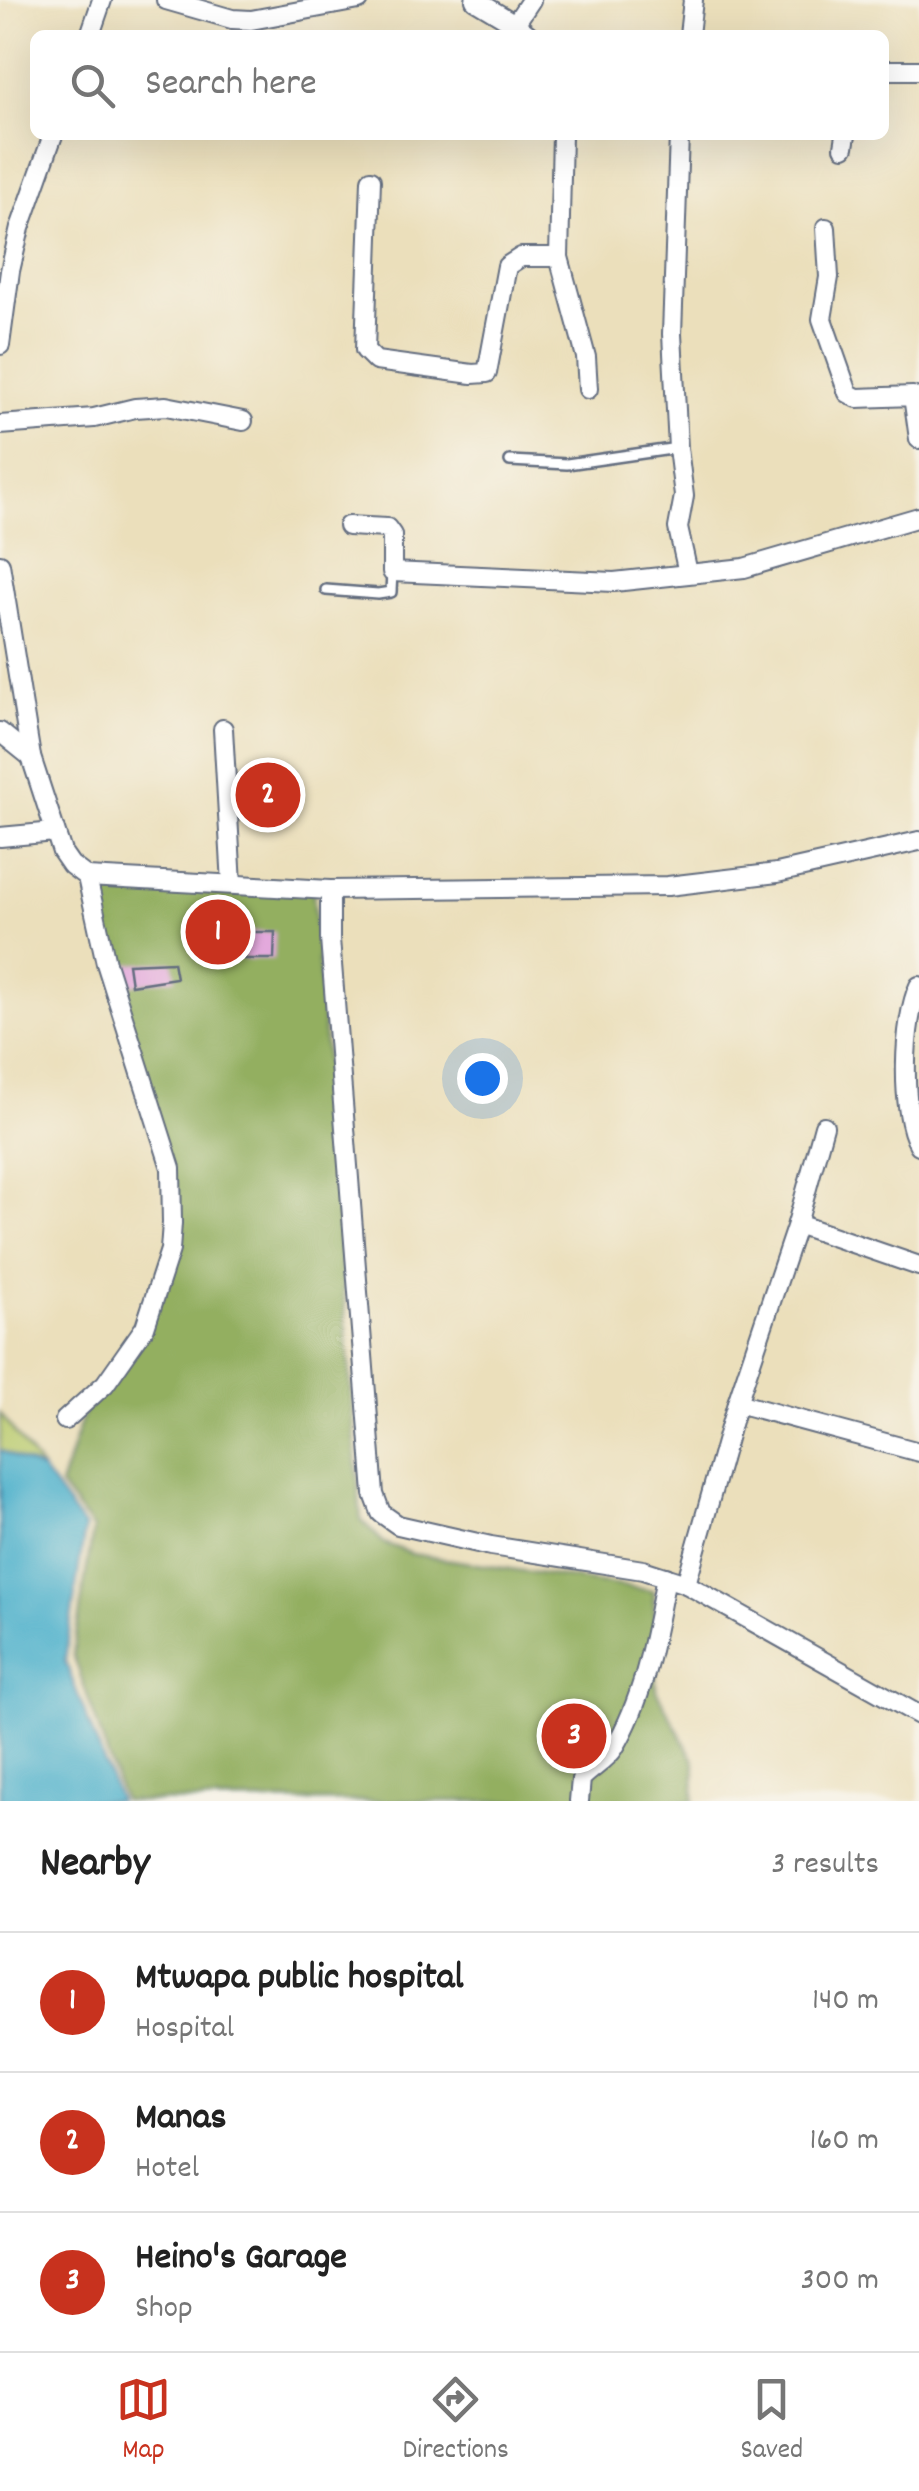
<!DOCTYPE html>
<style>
body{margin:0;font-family:Dekko,sans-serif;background:#f6f6f6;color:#222}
.you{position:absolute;left:482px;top:1078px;width:35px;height:35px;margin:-25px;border:8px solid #fff;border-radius:50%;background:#1a73e8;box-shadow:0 0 0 15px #1a73e833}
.badge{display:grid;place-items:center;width:65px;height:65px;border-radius:50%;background:#c8321e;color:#fff;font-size:32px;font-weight:700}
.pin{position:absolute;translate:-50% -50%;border:5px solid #fff;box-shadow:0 2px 10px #0006}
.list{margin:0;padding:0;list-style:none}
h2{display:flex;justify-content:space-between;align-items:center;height:130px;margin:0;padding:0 40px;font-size:42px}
h2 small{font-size:32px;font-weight:400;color:#767676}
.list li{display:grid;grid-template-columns:65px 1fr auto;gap:30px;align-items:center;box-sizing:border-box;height:140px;padding:0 40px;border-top:2px solid #e0e0e0}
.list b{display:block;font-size:38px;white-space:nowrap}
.list p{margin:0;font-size:32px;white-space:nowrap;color:#767676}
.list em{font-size:32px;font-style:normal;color:#767676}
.icon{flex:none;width:55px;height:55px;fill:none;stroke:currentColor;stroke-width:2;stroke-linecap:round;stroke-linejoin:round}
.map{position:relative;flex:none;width:919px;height:1801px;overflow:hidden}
.search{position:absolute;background:#fff;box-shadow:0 10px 40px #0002;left:30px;right:30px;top:30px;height:110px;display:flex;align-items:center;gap:25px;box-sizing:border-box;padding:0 35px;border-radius:15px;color:#767676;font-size:38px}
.sheet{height:550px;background:#fff}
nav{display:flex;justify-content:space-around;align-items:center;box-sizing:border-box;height:140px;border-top:2px solid #e0e0e0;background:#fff;font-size:28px;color:#767676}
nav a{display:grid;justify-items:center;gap:5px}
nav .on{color:#c8321e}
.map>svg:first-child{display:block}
.green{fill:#bacb6e;stroke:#6a7d66;stroke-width:2.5}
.forest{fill:#93af61;stroke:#576f60;stroke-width:2.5}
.water{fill:#4db1cc;stroke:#347095;stroke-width:2.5}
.building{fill:#e3a9dc}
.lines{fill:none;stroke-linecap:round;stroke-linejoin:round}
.lane-casing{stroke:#646d7f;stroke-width:14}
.street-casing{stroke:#646d7f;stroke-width:22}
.lane{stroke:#fff;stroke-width:9}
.street{stroke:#fff;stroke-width:18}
</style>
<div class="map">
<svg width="919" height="1801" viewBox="0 0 919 1801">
<rect width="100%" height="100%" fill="#f7f3e8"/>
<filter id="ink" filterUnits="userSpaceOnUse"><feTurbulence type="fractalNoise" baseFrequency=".01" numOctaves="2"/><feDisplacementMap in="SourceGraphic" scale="20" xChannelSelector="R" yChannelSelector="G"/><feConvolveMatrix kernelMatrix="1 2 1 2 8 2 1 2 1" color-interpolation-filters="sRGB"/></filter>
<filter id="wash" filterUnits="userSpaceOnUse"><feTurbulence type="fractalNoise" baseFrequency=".0048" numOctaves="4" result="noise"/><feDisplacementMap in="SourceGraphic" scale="40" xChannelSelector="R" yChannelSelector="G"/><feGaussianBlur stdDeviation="2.25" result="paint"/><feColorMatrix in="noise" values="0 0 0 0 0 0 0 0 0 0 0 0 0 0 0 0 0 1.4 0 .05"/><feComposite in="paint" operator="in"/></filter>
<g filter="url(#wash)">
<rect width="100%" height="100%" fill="#ebdfbb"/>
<path class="green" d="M0,1413L42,1470L0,1450Z"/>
<path class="forest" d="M91,885L313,888L361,1520L384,1543L412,1554L654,1591L656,1690L695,1762L694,1801H123L73,1654L93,1529L60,1486L84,1412L129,1360L178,1218Z"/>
<path class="water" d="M0,1450L42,1470L85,1528L65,1661L119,1801H0Z"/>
<g id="blocks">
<g class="building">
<path d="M244,932H275L274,959H243Z"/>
<path d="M173,962L176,978L131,985L128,964Z"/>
</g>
</g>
</g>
<g filter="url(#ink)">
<use href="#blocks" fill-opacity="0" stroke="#646d7f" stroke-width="2.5"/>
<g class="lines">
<defs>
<g id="lane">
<path d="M510,461L567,464L678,448"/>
<path d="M326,590L378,594L391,592L392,572"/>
</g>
<g id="street">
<path d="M166,0L232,19L251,20L359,0"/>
<path d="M475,0L515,24"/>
<path d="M90,35L102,0"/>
<path d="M529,35L515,24L531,0"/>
<path d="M689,35L693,0"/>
<path d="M884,70H919"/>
<path d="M562,135L559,257L586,357L588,389"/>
<path d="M679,135L672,334L678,448L684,496L678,528L688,573"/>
<path d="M844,147L846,135"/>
<path d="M371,180L365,350L376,361L472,374L487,373L507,266L521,257H559"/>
<path d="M826,228L829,277L822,319L848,393L857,398L913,396L919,439"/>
<path d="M0,345L10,271L20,228L53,135"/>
<path d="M0,425L94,418L135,408L166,406L243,421"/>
<path d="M348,526L387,528L392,535V572L614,582L744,568L919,517"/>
<path d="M0,564L31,757L62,852L71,865L87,877L330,890L668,886L777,873L919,841"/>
<path d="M223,729L232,884"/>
<path d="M0,732L31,757"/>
<path d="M0,837L55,832"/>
<path d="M330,890V939L374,1494L381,1513L398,1525L491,1546L643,1570L686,1584L919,1715"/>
<path d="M919,986C903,1019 900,1113 919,1145"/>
<path d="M797,1224L919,1266"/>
<path d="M737,1403L919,1452"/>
<path d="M65,1420L105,1384L145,1327L170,1250L172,1223L171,1168L106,963L87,877"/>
<path d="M686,1584L737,1403L797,1224L824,1126"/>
<path d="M579,1801L581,1779C591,1768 606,1761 614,1748C645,1697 655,1634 666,1577"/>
</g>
</defs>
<use href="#lane" class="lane-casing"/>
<use href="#street" class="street-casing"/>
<use href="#lane" class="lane"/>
<use href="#street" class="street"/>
</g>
</g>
</svg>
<div class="you"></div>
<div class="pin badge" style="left:218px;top:932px">1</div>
<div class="pin badge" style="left:268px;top:795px">2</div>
<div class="pin badge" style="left:574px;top:1736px">3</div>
<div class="search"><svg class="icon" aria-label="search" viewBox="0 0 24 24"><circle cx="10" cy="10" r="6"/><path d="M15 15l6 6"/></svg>Search here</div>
</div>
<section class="sheet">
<h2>Nearby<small>3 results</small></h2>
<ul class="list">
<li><span class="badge">1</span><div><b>Mtwapa public hospital</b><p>Hospital</p></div><em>140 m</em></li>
<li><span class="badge">2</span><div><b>Manas</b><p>Hotel</p></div><em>160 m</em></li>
<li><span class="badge">3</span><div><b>Heino's Garage</b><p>Shop</p></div><em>300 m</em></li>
</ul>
</section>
<nav>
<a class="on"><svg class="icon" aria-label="map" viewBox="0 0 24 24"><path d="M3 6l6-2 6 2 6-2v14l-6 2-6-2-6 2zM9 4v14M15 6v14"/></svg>Map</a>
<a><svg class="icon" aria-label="directions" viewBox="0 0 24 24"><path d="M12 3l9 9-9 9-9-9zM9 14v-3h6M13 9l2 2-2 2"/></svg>Directions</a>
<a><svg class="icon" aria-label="saved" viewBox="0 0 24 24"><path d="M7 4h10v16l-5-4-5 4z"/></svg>Saved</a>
</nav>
